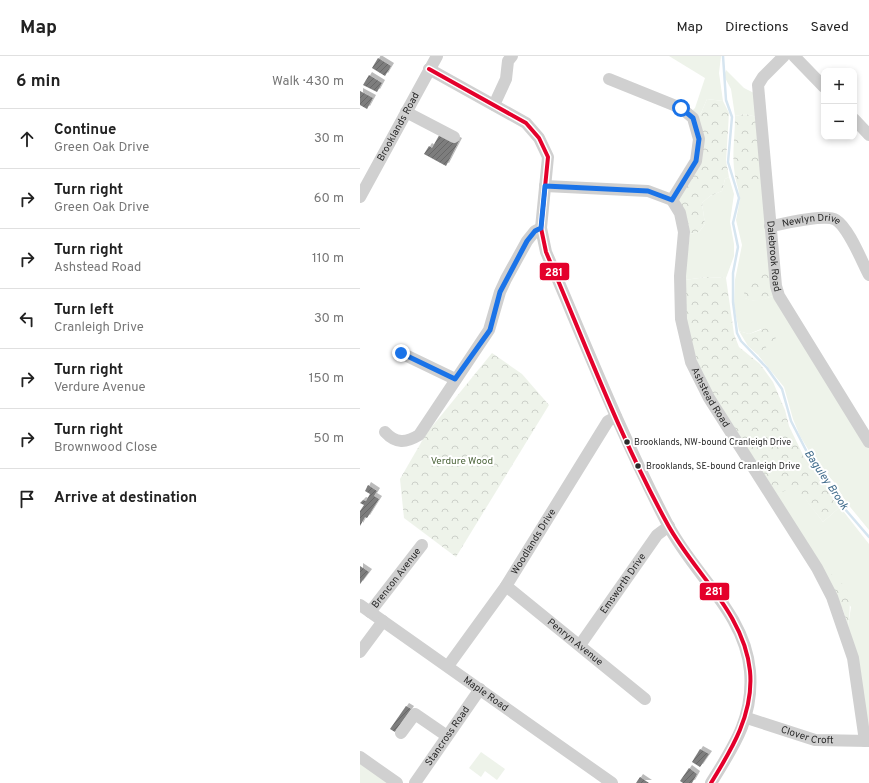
<!DOCTYPE html>
<meta charset="utf-8">
<style>
body{margin:0;font-family:Overpass,sans-serif;background:#f6f6f6;color:#222}
.controls{position:absolute;right:12px;top:12px;display:grid;overflow:hidden;border-radius:8px;box-shadow:0 2px 6px #0003}
.controls button{width:36px;height:36px;display:grid;place-items:center;padding:0;border:0;border-bottom:1px solid #e0e0e0;background:#fff;color:#222;font:20px sans-serif}
.stop{position:absolute;width:12px;height:12px;margin:-9px;border:3px solid #1a73e8;border-radius:50%;background:#fff}
.stop.end{background:#1a73e8;border-color:#fff;box-shadow:0 1px 4px #0008}
.list{margin:0;padding:0;list-style:none}
h2{display:flex;justify-content:space-between;align-items:center;height:52px;margin:0;padding:0 16px;font-size:17px}
h2 small{font-size:13px;font-weight:400;color:#767676}
.list li{display:grid;grid-template-columns:26px 1fr auto;gap:12px;align-items:center;box-sizing:border-box;height:60px;padding:0 16px;border-top:1px solid #e0e0e0}
.list b{display:block;font-size:15px;white-space:nowrap}
.list p{margin:0;font-size:13px;white-space:nowrap;color:#767676}
.list em{font-size:13px;font-style:normal;color:#767676}
.icon{flex:none;width:22px;height:22px;fill:none;stroke:currentColor;stroke-width:2;stroke-linecap:round;stroke-linejoin:round}
.map{position:relative;flex:none;width:509px;height:727px;overflow:hidden}
header{display:flex;align-items:center;gap:24px;box-sizing:border-box;height:56px;padding:0 20px;background:#fff;border-bottom:1px solid #e0e0e0}
header strong{font-size:19px}
nav{display:flex;gap:22px;margin-inline-start:auto;font-size:14px}
main{display:flex}
aside{flex:1;background:#fff}
.map>svg:first-child{display:block}
.green{fill:#eef3ea}
.forest{fill:url(#forest-crowns)}
.lines{fill:none;stroke-linecap:round;stroke-linejoin:round}
.stream{stroke:#d6e5f0;stroke-width:2.5}
.building{fill:url(#building-hatch);filter:url(#shadow)}
.minor{stroke:#d0d0d0;stroke-width:12}
.bus-1-casing{stroke:#fff;stroke-width:7}
.bus-1{stroke:#e4002b;stroke-width:4}
.route{stroke:#1a73e8;stroke-width:5}
.bus-dot{fill:#2b2b2b;stroke:#fff;stroke-width:1.5}
.labels{text-anchor:middle;dominant-baseline:central;stroke-width:4;stroke-linejoin:round;paint-order:stroke}
.bus-label{font-size:9px;fill:#2b2b2b;stroke:#fff;text-anchor:start}
.street-label{font-size:10px;fill:#2b2b2b;stroke:#fff}
.park-label{font-size:10px;fill:#4d653b;stroke:#fff}
.water-label{font-size:11px;font-style:italic;fill:#3d698a;stroke:#fff}
.line-badge{stroke:#fff;stroke-width:1.5}
.badge-label{font-size:11px;text-anchor:middle;font-weight:bold;fill:#fff}
</style>
<header>
<strong>Map</strong>
<nav><a>Map</a><a>Directions</a><a>Saved</a></nav>
</header>
<main>
<aside>
<h2>6 min<small>Walk · 430 m</small></h2>
<ul class="list">
<li><svg class="icon" aria-label="ahead" viewBox="0 0 24 24"><path d="M12 20V5M6 11l6-6 6 6"/></svg><div><b>Continue</b><p>Green Oak Drive</p></div><em>30 m</em></li>
<li><svg class="icon" aria-label="right" viewBox="0 0 24 24"><path d="M7 20v-9h11M14 6l5 5-5 5"/></svg><div><b>Turn right</b><p>Green Oak Drive</p></div><em>60 m</em></li>
<li><svg class="icon" aria-label="right" viewBox="0 0 24 24"><path d="M7 20v-9h11M14 6l5 5-5 5"/></svg><div><b>Turn right</b><p>Ashstead Road</p></div><em>110 m</em></li>
<li><svg class="icon" aria-label="left" viewBox="0 0 24 24"><path d="M17 20v-9H6M10 6l-5 5 5 5"/></svg><div><b>Turn left</b><p>Cranleigh Drive</p></div><em>30 m</em></li>
<li><svg class="icon" aria-label="right" viewBox="0 0 24 24"><path d="M7 20v-9h11M14 6l5 5-5 5"/></svg><div><b>Turn right</b><p>Verdure Avenue</p></div><em>150 m</em></li>
<li><svg class="icon" aria-label="right" viewBox="0 0 24 24"><path d="M7 20v-9h11M14 6l5 5-5 5"/></svg><div><b>Turn right</b><p>Brownwood Close</p></div><em>50 m</em></li>
<li><svg class="icon" aria-label="arrive" viewBox="0 0 24 24"><path d="M6 21V4h12l-3 4 3 4H6"/></svg><div><b>Arrive at destination</b></div></li>
</ul>
</aside>
<div class="map">
<svg width="509" height="727" viewBox="0 0 509 727">
<defs>
<pattern id="forest-crowns" width="20" height="18" patternUnits="userSpaceOnUse"><rect width="20" height="18" fill="#eef3ea"/><path d="M2 6a3 3 0 1 1 6 0M12 15a3 3 0 1 1 6 0" fill="none" stroke="#ccd0c9"/></pattern>
<pattern id="building-hatch" width="6" height="6" patternUnits="userSpaceOnUse"><rect width="6" height="6" fill="#7d7d7d"/><path d="M-1 1l2-2M0 6l6-6M5 7l2-2" fill="none" stroke="#676767"/></pattern>
<filter id="shadow"><feDropShadow dx="3" dy="-3" stdDeviation="0" flood-color="#0004"/></filter>
</defs>
<rect width="100%" height="100%" fill="#fff"/>
<g class="green">
<path d="M309,0H361L359,17L363,45L347,43L341,57L336,63L331,56L335,52L345,22Z"/>
<path d="M366,14L384,32L394,37L397,61L385,58L375,60L371,33L364,20Z"/>
<path d="M369,121L374,138L370,166L374,188V200L366,222L347,221L324,224L330,178L339,176L345,168L342,147L350,140L362,135L365,123Z"/>
<path d="M403,127L409,208L385,242C395,247 405,243 415,239L509,392V474L486,446L474,426L457,408L440,380L433,363L424,331L398,299L402,294L401,273L389,278L379,275L374,250L375,224L382,189L376,164L380,143L378,132Z"/>
<path d="M435,429L463,466L480,451L509,488V675L507,670L504,639L488,570L491,551L460,510L416,439Z"/>
<path d="M121,696L145,713L137,724L125,715L121,721L109,712Z"/>
<path d="M0,705L31,727H0Z"/>
</g>
<g class="forest">
<path d="M347,43L363,45L369,57L366,105L369,121L365,123L362,135L350,140L342,147L345,168L339,176L330,178L328,167L318,149L319,135L340,103L336,63L341,57Z"/>
<path d="M385,58L397,61L403,127L394,133L378,132C370,104 375,87 375,60Z"/>
<path d="M409,208L415,239C405,243 395,248 385,242L383,230C390,219 397,213 409,208Z"/>
<path d="M347,221L366,222L374,278L379,291L400,308L413,326L425,354L429,370L444,401L469,433L480,451L463,466L435,430L416,439L342,321L333,292L325,259L324,224Z"/>
<path d="M412,270L416,274L417,281L398,299L388,290L379,275L389,278Z"/>
<path d="M132,297L162,318L189,349L96,501L44,462L40,423L66,378Z"/>
<path d="M460,510C489,530 493,535 488,570L483,554Z"/>
</g>
<g class="lines">
<path class="stream" d="M363,0L366,44L372,61L368,106L379,142L373,167L378,191L373,217V246L377,277L381,285L407,312L422,333L431,365L450,402L472,429L484,452L509,481"/>
</g>
<g class="building">
<path d="M18,2L31,10L25,20L12,12Z"/>
<path d="M9,19L22,27L17,36L3,29Z"/>
<path d="M0,35L13,42L7,53L0,49Z"/>
<path d="M81,76L99,85L86,110L64,98L69,90L72,92Z"/>
<path d="M8,429L17,435L14,440L19,443L7,462L5,461L0,470V455L4,449L0,447L3,444L6,445L10,438L5,435Z"/>
<path d="M0,510L9,516L0,528Z"/>
<path d="M46,650L51,653L35,676L30,673Z"/>
<path d="M340,693L349,698L340,711L332,706Z"/>
<path d="M329,712L337,718L332,727H323L320,725Z"/>
<path d="M280,721L289,727H276Z"/>
</g>
<g class="lines">
<g class="minor">
<path id="s1" d="M424,0L403,21L398,29L416,230L419,240L509,386"/>
<path d="M434,0L464,31"/>
<path d="M69,13L166,67L179,82L188,101L181,172L186,196C225,287 262,381 308,469C334,519 385,557 390,615C394,661 374,690 351,727"/>
<path d="M249,23L321,52L333,62L339,83L336,105L312,144"/>
<path d="M134,49L146,23L148,5L152,0"/>
<path d="M46,56L94,81"/>
<path d="M494,63L509,79"/>
<path id="s2" d="M185,130L288,135L312,144L320,157L324,176L320,220L321,263L331,306L349,342L457,512L472,541L493,602L505,685"/>
<path id="s3" d="M0,141L77,0"/>
<path id="s4" d="M410,170C424,168 465,157 476,164C489,172 502,206 509,219"/>
<path d="M41,297L95,323"/>
<path d="M25,376C36,388 46,387 59,379L129,274L140,236L146,223L167,185L175,175L181,172"/>
<path id="s5" d="M146,530L285,643"/>
<path id="s6" d="M0,549L252,727"/>
<path id="s7" d="M10,556L62,489"/>
<path id="s8" d="M220,589L297,479L309,470"/>
<path d="M0,596L23,565"/>
<path id="s9" d="M88,610L146,530L248,365L256,361"/>
<path id="s10" d="M387,662L455,684L509,685"/>
<path d="M41,677L55,658L87,680"/>
<path d="M0,701L37,727"/>
<path id="s11" d="M55,727L120,633"/>
</g>
<defs>
<path id="bus-1" d="M69,13L166,67L179,82L188,101L181,172L186,196C225,287 260,382 308,469C335,518 384,557 390,615C394,657 372,693 351,727"/>
</defs>
<use href="#bus-1" class="bus-1-casing"/>
<use href="#bus-1" class="bus-1"/>
</g>
<g class="lines">
<path class="route" d="M41,297L95,323L130,274L140,236L167,185L175,175L181,172L185,130L288,135L312,144L336,105L339,83L333,62L321,52"/>
</g>
<g class="bus-dot">
<circle cx="267" cy="386" r="3.5"/>
<circle cx="278" cy="410" r="3.5"/>
</g>
<g class="labels">
<g class="bus-label">
<text x="274" y="386">Brooklands, NW-bound Cranleigh Drive</text>
<text x="286" y="410">Brooklands, SE-bound Cranleigh Drive</text>
</g>
<g class="street-label">
<text stroke="none"><textPath href="#s3" startOffset="80">Brooklands Road</textPath></text>
<text stroke="none"><textPath href="#s4" startOffset="42">Newlyn Drive</textPath></text>
<text stroke="none"><textPath href="#s1" startOffset="211">Dalebrook Road</textPath></text>
<text stroke="none"><textPath href="#s2" startOffset="335">Ashstead Road</textPath></text>
<text stroke="none"><textPath href="#s9" startOffset="151">Woodlands Drive</textPath></text>
<text stroke="none"><textPath href="#s7" startOffset="43">Brencon Avenue</textPath></text>
<text stroke="none"><textPath href="#s8" startOffset="75">Emsworth Drive</textPath></text>
<text stroke="none"><textPath href="#s5" startOffset="89">Penryn Avenue</textPath></text>
<text stroke="none"><textPath href="#s6" startOffset="154">Maple Road</textPath></text>
<text stroke="none"><textPath href="#s10" startOffset="63">Clover Croft</textPath></text>
<text stroke="none"><textPath href="#s11" startOffset="57">Stancross Road</textPath></text>
</g>
<g class="park-label">
<text x="102" y="405">Verdure Wood</text>
</g>
<g class="water-label">
<text transform="translate(466 424) rotate(56)">Baguley Brook</text>
</g>
</g>
<g class="line-badge">
<rect x="179" y="206" width="31" height="19" rx="4" fill="#e4002b"/>
<rect x="339" y="526" width="31" height="19" rx="4" fill="#e4002b"/>
</g>
<g class="badge-label">
<text x="194" y="220">281</text>
<text x="354" y="539">281</text>
</g>
</svg>
<div class="controls">
<button>+</button>
<button>−</button>
</div>
<div class="stop" style="left:321px;top:52px"></div>
<div class="stop end" style="left:41px;top:297px"></div>
</div>
</main>
